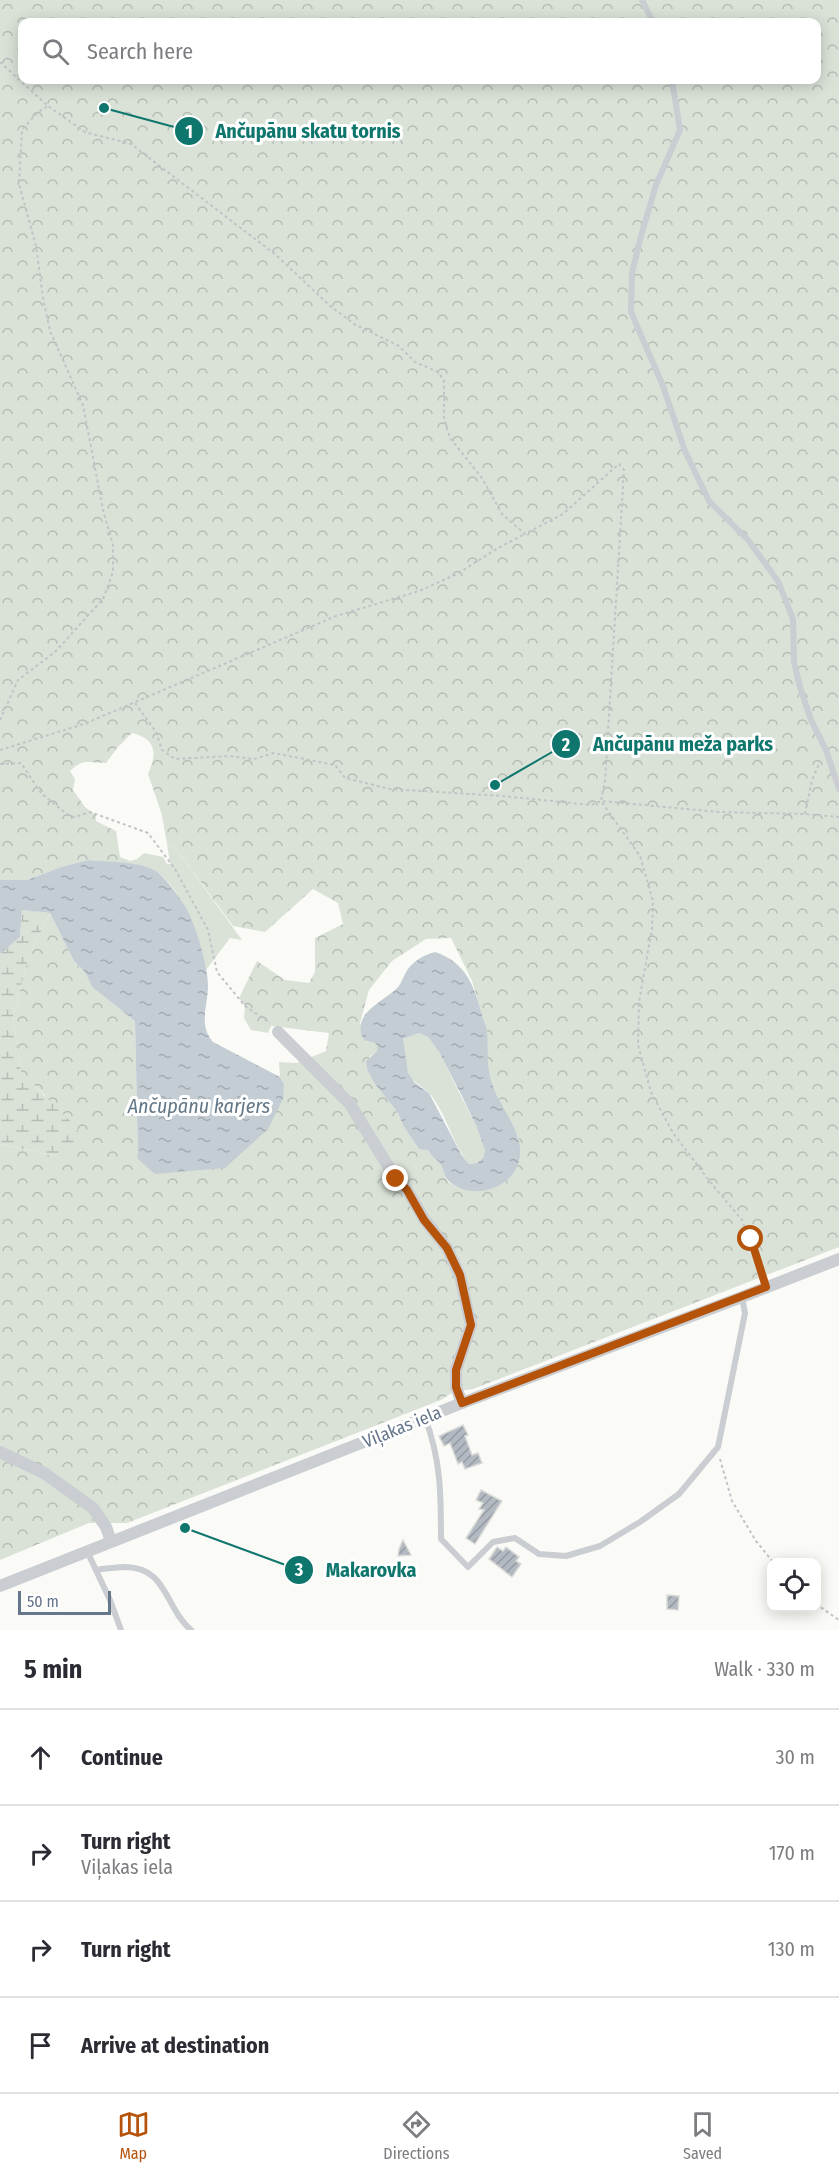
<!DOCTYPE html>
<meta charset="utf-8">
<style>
body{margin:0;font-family:"Fira Sans Condensed",sans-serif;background:#f7f7f7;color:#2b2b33}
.controls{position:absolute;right:18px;bottom:18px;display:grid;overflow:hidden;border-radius:12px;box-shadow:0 3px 15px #0003}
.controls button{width:54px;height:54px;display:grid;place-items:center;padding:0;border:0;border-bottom:2px solid #e1e1e2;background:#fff;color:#2b2b33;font:30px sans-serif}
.scale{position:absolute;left:18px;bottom:15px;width:93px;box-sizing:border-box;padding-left:6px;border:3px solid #66768b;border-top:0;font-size:16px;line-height:21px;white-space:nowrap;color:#66768b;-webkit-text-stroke:4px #fff;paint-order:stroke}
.stop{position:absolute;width:18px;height:18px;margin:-14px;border:4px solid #b45309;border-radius:50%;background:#fff}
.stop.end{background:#b45309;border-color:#fff;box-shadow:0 2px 6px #0008}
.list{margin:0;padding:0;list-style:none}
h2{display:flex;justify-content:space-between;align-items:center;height:78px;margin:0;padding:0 24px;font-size:26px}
h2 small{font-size:20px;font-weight:400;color:#7c7c81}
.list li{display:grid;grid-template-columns:39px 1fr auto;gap:18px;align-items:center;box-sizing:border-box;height:96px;padding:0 24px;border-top:2px solid #e1e1e2}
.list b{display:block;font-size:22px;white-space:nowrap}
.list p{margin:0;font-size:20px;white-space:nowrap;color:#7c7c81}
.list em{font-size:20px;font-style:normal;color:#7c7c81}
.icon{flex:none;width:33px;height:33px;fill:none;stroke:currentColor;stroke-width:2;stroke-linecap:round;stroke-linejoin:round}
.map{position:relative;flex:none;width:839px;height:1630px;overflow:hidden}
.search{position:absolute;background:#fff;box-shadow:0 3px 15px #0003;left:18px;right:18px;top:18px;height:66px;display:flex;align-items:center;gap:15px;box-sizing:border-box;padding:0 21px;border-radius:12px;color:#7c7c81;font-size:22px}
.sheet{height:462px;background:#fff}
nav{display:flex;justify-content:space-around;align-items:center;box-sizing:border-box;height:84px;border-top:2px solid #e1e1e2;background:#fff;font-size:16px;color:#7c7c81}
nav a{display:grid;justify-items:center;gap:3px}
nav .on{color:#b45309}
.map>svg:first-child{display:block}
.grass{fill:#dae2d8}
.forest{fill:url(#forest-crowns);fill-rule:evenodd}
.wetland{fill:url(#wetland-marsh)}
.water{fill:url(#water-ripples);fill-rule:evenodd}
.building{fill:url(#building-hatch);stroke:#dbdcd9;stroke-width:1.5}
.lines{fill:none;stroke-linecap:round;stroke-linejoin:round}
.path{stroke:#c1c3c6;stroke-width:2;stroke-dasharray:3 3;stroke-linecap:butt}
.lane{stroke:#cacdd1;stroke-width:6}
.street{stroke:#cacdd1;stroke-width:12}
.route{stroke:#b45309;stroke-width:8}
.labels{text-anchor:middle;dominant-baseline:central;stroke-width:6;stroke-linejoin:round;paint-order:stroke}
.street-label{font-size:18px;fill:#66768b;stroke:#fff}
.water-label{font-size:20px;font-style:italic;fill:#627786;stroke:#fff}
.leader{fill:none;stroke:#0f766e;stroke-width:2}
.callout-dot{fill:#0f766e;stroke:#fff;stroke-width:2}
.mark-label{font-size:18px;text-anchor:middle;font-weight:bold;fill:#fff}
.callout-label{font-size:20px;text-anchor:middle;font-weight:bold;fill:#0f766e;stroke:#fff;stroke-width:6;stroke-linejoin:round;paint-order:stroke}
</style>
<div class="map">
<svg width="839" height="1630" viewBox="0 0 839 1630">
<defs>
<pattern id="forest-crowns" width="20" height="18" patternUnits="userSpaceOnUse" patternTransform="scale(1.5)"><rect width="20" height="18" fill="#dae2d8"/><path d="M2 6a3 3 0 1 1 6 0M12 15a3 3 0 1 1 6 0" fill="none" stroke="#b5bcb5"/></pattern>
<pattern id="wetland-marsh" width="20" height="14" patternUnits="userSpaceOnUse" patternTransform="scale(1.5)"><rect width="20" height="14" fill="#dae2d8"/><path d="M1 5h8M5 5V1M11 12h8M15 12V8" fill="none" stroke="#b5bcb5"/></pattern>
<pattern id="water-ripples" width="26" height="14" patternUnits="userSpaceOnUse" patternTransform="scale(1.5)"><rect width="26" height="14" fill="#c3cdd3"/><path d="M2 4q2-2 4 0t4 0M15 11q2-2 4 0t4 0" fill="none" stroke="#a2abb1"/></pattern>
<pattern id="building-hatch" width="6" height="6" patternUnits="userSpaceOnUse" patternTransform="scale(1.5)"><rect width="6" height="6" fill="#b2b9c1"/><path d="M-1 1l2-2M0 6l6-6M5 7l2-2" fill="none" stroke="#959ba3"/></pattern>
</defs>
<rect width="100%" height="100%" fill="#fafaf7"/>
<g class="grass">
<path d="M167,844L177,850L242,940L230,938L206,970C201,940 182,889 156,871C150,867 137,865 129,864L130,861L137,859L144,853L163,857L167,864H170Z"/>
<path d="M419,1033L428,1037L439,1052L477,1128L485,1150L483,1158L477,1163L469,1164C452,1143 447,1115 430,1094C423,1086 412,1083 408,1071C404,1061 404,1049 403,1039Z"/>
</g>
<path class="forest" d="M0,0H839V1247L473,1389L453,1392L441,1400L127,1523H89L0,1560V1144L60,1157L45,1095L21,1073L13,1017L28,959L50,913L74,961L85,972L92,987L135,1021L138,1159L284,1084L280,1077L279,1062L297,1063L326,1051L329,1033L271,1026L268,1033L251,1030L244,1018L245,1006L239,998L257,961L285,980L309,983L315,972V938L343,924L338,903L313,889L265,932L233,926L177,850L167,844L162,815L148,774C157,754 157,739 132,733L118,747L106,763C89,763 83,758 70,771L75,779L73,790L85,807L96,815V821L116,831L120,857L130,861L129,864L88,860L61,867L27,880H0ZM22,22H816V80H22ZM451,938L472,981L487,1030V1069L494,1089L519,1139L481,1191L457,1187L448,1182L440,1163L428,1149H419L404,1127L398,1113L375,1084L369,1057L377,1051L378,1047L375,1043L367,1042L360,1023L369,990L392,961L426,939Z"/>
<path class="wetland" d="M22,910L50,913L28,959L13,1017L21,1072L77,1128L81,1140L60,1157L0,1144V954L20,937Z"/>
<g class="water">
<path d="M88,860C106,862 140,861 156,871C165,877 185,904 189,914C197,930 208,968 208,985C208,1007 198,1024 213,1042L280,1077L284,1084L283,1099L268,1129L225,1168L155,1174L138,1159L135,1021L92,987L85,972L74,961L50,913L22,910L20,937L0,954V880H27L61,867Z"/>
<path d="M435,952C466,962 474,986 482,1014C483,1020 487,1026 487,1032C489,1053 485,1064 493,1086C500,1106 522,1132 520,1153C519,1186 476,1202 451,1183C444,1178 444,1170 440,1163C436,1159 431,1155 428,1150L419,1149L404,1127L398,1113L375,1084L367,1069L366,1061L377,1051L378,1047L375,1043C368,1042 363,1041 361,1033C357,1011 381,1003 396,989C402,984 403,976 408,969C415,960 424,955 435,952ZM419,1033L428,1037L439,1052L462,1096L477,1128L485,1150L483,1158L477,1163L469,1164L461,1154L429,1093L415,1083L408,1072L403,1039Z"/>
</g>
<g class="building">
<path d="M463,1425L468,1435L465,1436L472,1455L478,1453L482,1463L465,1469L462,1462L458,1464L450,1443L444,1446L439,1436Z"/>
<path d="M481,1490L502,1501L475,1544L466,1538L484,1510L479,1509L483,1503L476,1500Z"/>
<path d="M403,1540L411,1555L398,1556L399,1549Z"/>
<path d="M497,1547L503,1551L506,1547L519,1557L516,1561L521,1564L512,1577L489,1559Z"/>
<path d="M667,1595L679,1596L678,1610L667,1609Z"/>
</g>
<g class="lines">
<g class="path">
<path d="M0,62L48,106L85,132L131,144L276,255L329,305L354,324L399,346L415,362L438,372L444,381V418L450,438L482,478L502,514L525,534L563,514L619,464L624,470L605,781L601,801L640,856L653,901L652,929L639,1002L638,1045L651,1092L673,1133L711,1183L742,1220L763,1276"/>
<path d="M135,703L156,732L162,750L175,759L230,756L254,759L274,753L335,765L345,778L390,789L503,796L591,805L601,801L719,812L805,814L839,817"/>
<path d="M0,720L18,680L55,652L103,599L113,572V545L103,510L83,405L50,331L43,298L36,246L19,184L22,130L38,112L48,106"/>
<path d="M0,750L84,724L336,616L419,591L457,574L498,548L525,534"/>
<path d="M0,764L21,763L41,793L69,816L75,817L90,812L148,833L175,869L208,930L217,972L245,1006L270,1023"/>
<path d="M805,814L812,780L820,762"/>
<path d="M720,1459L732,1501L756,1541L773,1562"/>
<path d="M816,1604L839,1620"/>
</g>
<g class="lane">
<path d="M642,0L653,22"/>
<path d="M672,80L680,130L656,185L641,236L632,273L631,312L663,386L685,451L709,501L748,540L778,581L793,619L794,662L800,687L811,720L826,750L839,789"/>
<path d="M425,1418C441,1459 441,1496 441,1539L468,1567L493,1542L515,1538L539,1554L566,1556L600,1546L640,1522L679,1494L718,1447L745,1313L742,1297"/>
<path d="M87,1551L110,1600L121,1630"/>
<path d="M96,1570C105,1568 114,1568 124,1567C168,1567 164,1607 191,1630"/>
</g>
<g class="street">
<path d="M278,1032L350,1104L396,1179L407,1190L424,1219L447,1248L460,1276L471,1325L456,1370V1387L462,1403"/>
<path d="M0,1452L44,1473L93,1508L106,1527L111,1541"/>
<path d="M0,1586L462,1403L742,1297L839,1259"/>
</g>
</g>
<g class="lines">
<path class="route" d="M396,1179L407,1190L424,1220L447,1248L460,1275L471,1325L456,1370V1387L462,1403L766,1287L751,1239"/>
</g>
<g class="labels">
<g class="street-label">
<text transform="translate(402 1427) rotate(-22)">Viļakas iela</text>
</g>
<g class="water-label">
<text x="199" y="1106">Ančupānu karjers</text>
</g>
</g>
<path class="leader" d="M104 108L189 131M495 785L566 744M185 1528L299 1570"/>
<g class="callout-dot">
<circle cx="104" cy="108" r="6"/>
<circle cx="495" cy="785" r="6"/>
<circle cx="185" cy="1528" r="6"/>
<circle cx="189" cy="131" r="15"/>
<circle cx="566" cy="744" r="15"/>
<circle cx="299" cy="1570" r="15"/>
</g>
<g class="mark-label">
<text x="189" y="138">1</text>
<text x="566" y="751">2</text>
<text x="299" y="1576">3</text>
</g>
<g class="callout-label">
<text x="308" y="138">Ančupānu skatu tornis</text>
<text x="683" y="751">Ančupānu meža parks</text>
<text x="371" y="1577">Makarovka</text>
</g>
</svg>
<div class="controls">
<button><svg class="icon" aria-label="locate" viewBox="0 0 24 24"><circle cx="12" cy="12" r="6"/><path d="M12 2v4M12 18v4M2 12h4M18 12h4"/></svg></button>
</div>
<div class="scale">50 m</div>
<div class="stop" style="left:751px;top:1239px"></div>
<div class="stop end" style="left:396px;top:1179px"></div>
<div class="search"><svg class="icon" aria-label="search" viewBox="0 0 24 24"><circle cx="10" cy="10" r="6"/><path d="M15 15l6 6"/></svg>Search here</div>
</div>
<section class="sheet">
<h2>5 min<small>Walk · 330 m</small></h2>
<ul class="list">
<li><svg class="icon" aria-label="ahead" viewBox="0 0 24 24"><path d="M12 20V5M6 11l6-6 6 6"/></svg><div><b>Continue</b></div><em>30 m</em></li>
<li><svg class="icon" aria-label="right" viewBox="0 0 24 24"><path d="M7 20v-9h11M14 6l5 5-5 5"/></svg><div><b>Turn right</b><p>Viļakas iela</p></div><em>170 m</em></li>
<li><svg class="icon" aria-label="right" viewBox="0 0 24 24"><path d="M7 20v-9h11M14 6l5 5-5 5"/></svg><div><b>Turn right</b></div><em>130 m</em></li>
<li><svg class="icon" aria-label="arrive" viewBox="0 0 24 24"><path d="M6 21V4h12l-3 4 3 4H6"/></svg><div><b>Arrive at destination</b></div></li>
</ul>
</section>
<nav>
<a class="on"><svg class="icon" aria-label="map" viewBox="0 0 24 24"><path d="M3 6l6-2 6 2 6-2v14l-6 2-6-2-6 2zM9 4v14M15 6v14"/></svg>Map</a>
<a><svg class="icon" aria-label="directions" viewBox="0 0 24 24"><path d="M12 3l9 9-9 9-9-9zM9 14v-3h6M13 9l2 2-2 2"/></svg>Directions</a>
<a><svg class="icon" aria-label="saved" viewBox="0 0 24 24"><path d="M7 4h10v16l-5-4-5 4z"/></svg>Saved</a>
</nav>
